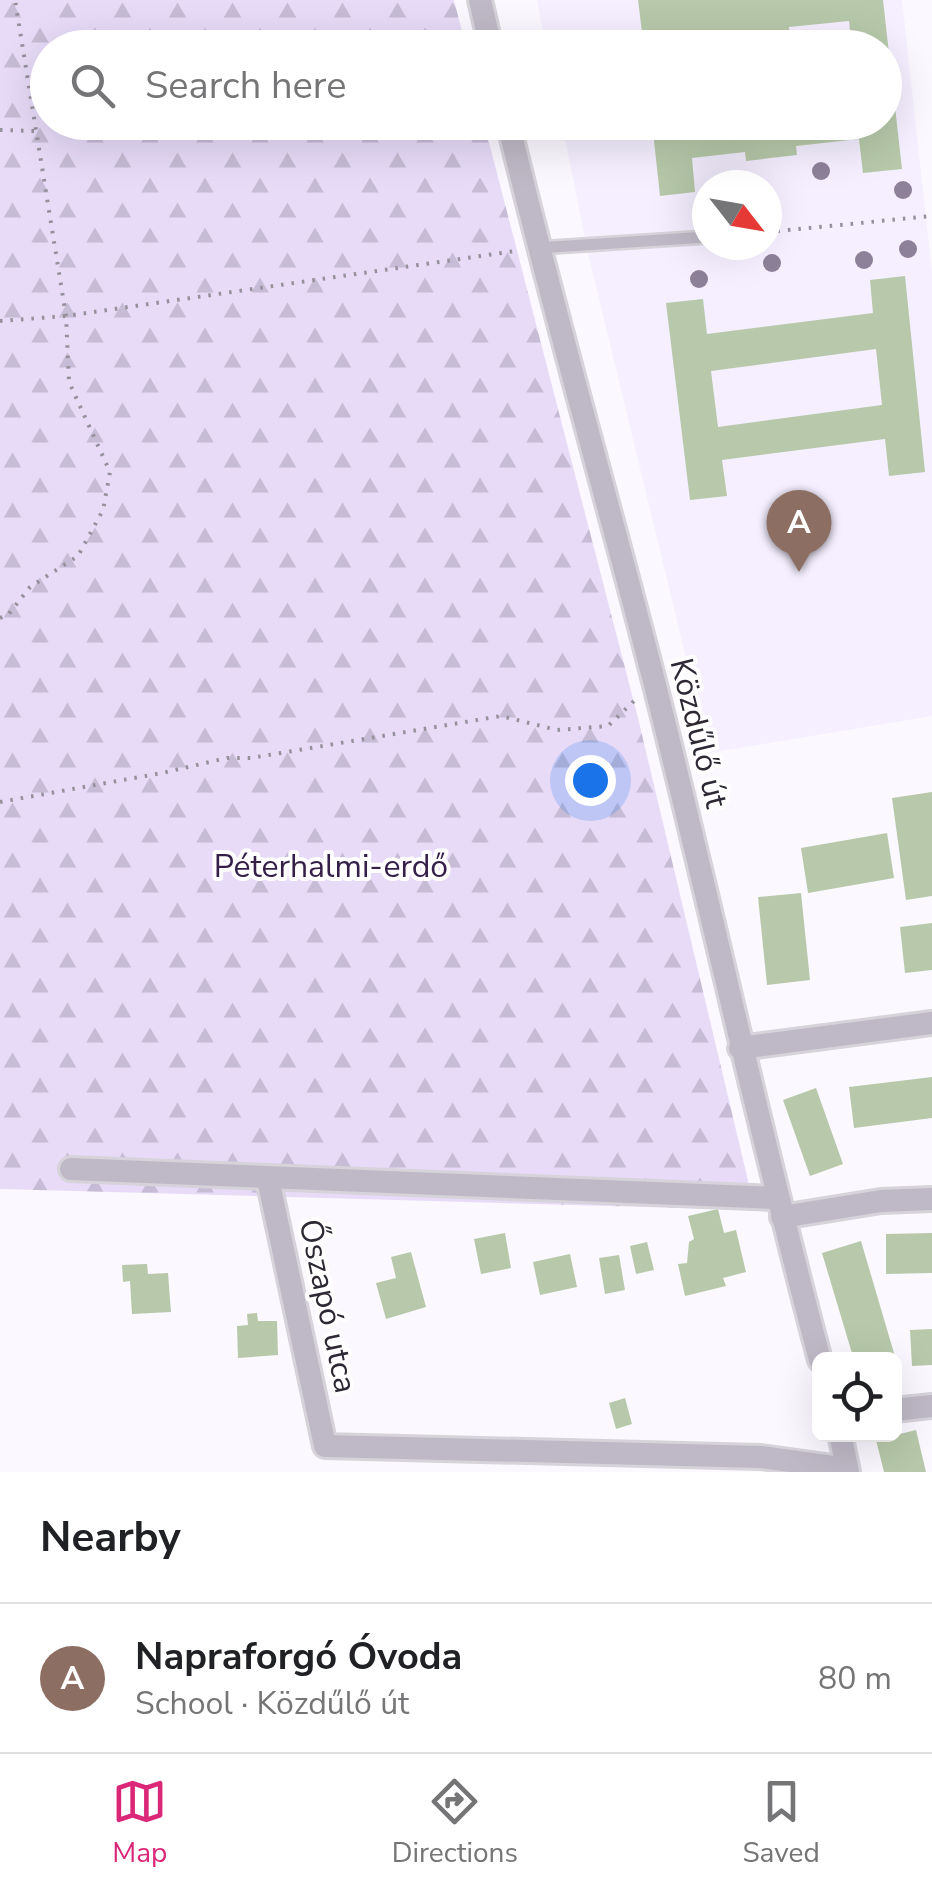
<!DOCTYPE html>
<meta charset="utf-8">
<style>
body{margin:0;font-family:"Nunito Sans",sans-serif;background:#f6f6f6;color:#202124}
.controls{position:absolute;right:30px;bottom:30px;display:grid;overflow:hidden;border-radius:15px;box-shadow:0 10px 40px #0002}
.controls button{width:90px;height:90px;display:grid;place-items:center;padding:0;border:0;border-bottom:2px solid #e0e0e0;background:#fff;color:#202124;font:50px sans-serif}
.compass{position:absolute;left:692px;top:170px;width:90px;height:90px;border-radius:50%;background:#fff;box-shadow:0 10px 40px #0002;rotate:121deg}
.you{position:absolute;left:590px;top:780px;width:35px;height:35px;margin:-25px;border:8px solid #fff;border-radius:50%;background:#1a73e8;box-shadow:0 0 0 15px #1a73e833}
.badge{display:grid;place-items:center;width:65px;height:65px;border-radius:50%;background:#db2777;color:#fff;font-size:32px;font-weight:700}
.pin{position:absolute;translate:-50% -82px;filter:drop-shadow(0 2px 5px #0008)}
.pin::after{content:'';position:absolute;top:52px;width:35px;height:30px;background:inherit;clip-path:polygon(0 0,100% 0,50% 100%)}
.list{margin:0;padding:0;list-style:none}
h2{display:flex;justify-content:space-between;align-items:center;height:130px;margin:0;padding:0 40px;font-size:42px}
h2 small{font-size:32px;font-weight:400;color:#757577}
.list li{display:grid;grid-template-columns:65px 1fr auto;gap:30px;align-items:center;box-sizing:border-box;height:150px;padding:0 40px;border-top:2px solid #e0e0e0}
.list b{display:block;font-size:38px;white-space:nowrap}
.list p{margin:0;font-size:32px;white-space:nowrap;color:#757577}
.list em{font-size:32px;font-style:normal;color:#757577}
.icon{flex:none;width:55px;height:55px;fill:none;stroke:currentColor;stroke-width:2;stroke-linecap:round;stroke-linejoin:round}
.map{position:relative;flex:none;width:932px;height:1472px;overflow:hidden}
.search{position:absolute;background:#fff;box-shadow:0 10px 40px #0002;left:30px;right:30px;top:30px;height:110px;display:flex;align-items:center;gap:25px;box-sizing:border-box;padding:0 35px;border-radius:55px;color:#757577;font-size:38px}
.sheet{height:280px;background:#fff}
nav{display:flex;justify-content:space-around;align-items:center;box-sizing:border-box;height:140px;border-top:2px solid #e0e0e0;background:#fff;font-size:28px;color:#757577}
nav a{display:grid;justify-items:center;gap:5px}
nav .on{color:#db2777}
.map>svg:first-child{display:block}
.built{fill:#f5efff;fill-rule:evenodd}
.forest{fill:url(#forest-firs)}
.building{fill:#b7c9aa;fill-rule:evenodd}
.lines{fill:none;stroke-linecap:round;stroke-linejoin:round}
.lane-casing{stroke:#d6d3da;stroke-width:16}
.street-casing{stroke:#d6d3da;stroke-width:28}
.path{stroke:#95919b;stroke-width:4;stroke-dasharray:2.5 8;stroke-linecap:butt}
.lane{stroke:#bfb9c7;stroke-width:11}
.street{stroke:#bfb9c7;stroke-width:22}
.tree{fill:#8d819a}
.labels{text-anchor:middle;dominant-baseline:central;stroke-width:8;stroke-linejoin:round;paint-order:stroke}
.street-label{font-size:32px;fill:#2d2834;stroke:#fff}
.park-label{font-size:32px;fill:#331f48;stroke:#fff}
</style>
<div class="map">
<svg width="932" height="1472" viewBox="0 0 932 1472">
<defs>
<pattern id="forest-firs" width="22" height="20" patternUnits="userSpaceOnUse" patternTransform="scale(2.5)"><rect width="22" height="20" fill="#e7dbf8"/><path d="M5 1l3.5 6h-7zM16 11l3.5 6h-7z" fill="#c6bcd5"/></pattern>
</defs>
<rect width="100%" height="100%" fill="#fbf8ff"/>
<path class="built" d="M537,0H902L932,272V716L709,753L588,253L562,123L884,122V48L546,47ZM707,185H767V245H707Z"/>
<path class="forest" d="M0,0H454L466,47L48,48V122L484,123L638,718L755,1210L0,1189Z"/>
<g class="building">
<path d="M638,0H883L902,169L863,173L859,139L796,146L797,155L746,161L745,152L692,158L695,192L660,196L652,122H884V48H852L849,21L789,27L791,48H743L742,35L683,39L684,48H644Z"/>
<path d="M905,276L925,472L889,476L885,439L722,460L727,496L690,500L666,303L703,299L707,334L873,313L870,280ZM876,349L882,405L718,427L711,371Z"/>
<path d="M932,792V896L906,900L892,798Z"/>
<path d="M887,833L894,878L808,893L801,848Z"/>
<path d="M801,893L810,980L767,985L758,897Z"/>
<path d="M932,923V970L905,973L900,927Z"/>
<path d="M932,1077V1118L854,1128L849,1087Z"/>
<path d="M816,1088L843,1164L810,1176L783,1100Z"/>
<path d="M718,1209L724,1233L736,1230L746,1272L723,1278L726,1286L685,1296L678,1264L687,1263L689,1242L694,1239L688,1216Z"/>
<path d="M505,1233L511,1268L481,1274L474,1239Z"/>
<path d="M932,1233V1273L886,1274V1234Z"/>
<path d="M861,1241L896,1360H854L822,1253Z"/>
<path d="M647,1242L654,1270L636,1274L630,1246Z"/>
<path d="M411,1252L426,1307L386,1319L376,1283L396,1278L391,1257Z"/>
<path d="M570,1254L577,1287L540,1295L533,1262Z"/>
<path d="M619,1255L625,1290L605,1294L599,1258Z"/>
<path d="M147,1264L148,1274L168,1273L171,1312L132,1314L130,1281L123,1282L122,1265Z"/>
<path d="M257,1313L258,1321H277L278,1355L238,1358L237,1326L248,1325L247,1314Z"/>
<path d="M932,1329V1365L912,1366L910,1330Z"/>
<path d="M625,1398L632,1424L616,1429L609,1403Z"/>
<path d="M916,1430L926,1472H884L876,1440Z"/>
</g>
<g class="lines">
<defs>
<path id="lane" d="M538,248L707,237"/>
<g id="street">
<path d="M480,0L491,48"/>
<path d="M508,122C553,311 607,497 655,685C712,910 760,1136 820,1360"/>
<path d="M740,1048L932,1023"/>
<path d="M71,1169L777,1198"/>
<path d="M268,1179L325,1446L761,1457L847,1469"/>
<path d="M782,1217L881,1201L932,1199"/>
<path d="M894,1410L932,1406"/>
<path d="M840,1434L848,1472"/>
</g>
</defs>
<use href="#lane" class="lane-casing"/>
<use href="#street" class="street-casing"/>
<g class="path">
<path d="M0,130L35,131"/>
<path d="M767,232L932,216"/>
<path d="M0,321L66,316L515,251"/>
<path d="M0,618L8,615L30,587L78,556L103,510L110,472L69,382L66,316L15,0"/>
<path d="M0,802L162,773L227,758H251L501,716L557,730L608,726L634,701"/>
</g>
<use href="#lane" class="lane"/>
<use href="#street" class="street"/>
</g>
<g class="tree">
<circle cx="821" cy="171" r="9"/>
<circle cx="903" cy="190" r="9"/>
<circle cx="908" cy="249" r="9"/>
<circle cx="864" cy="260" r="9"/>
<circle cx="772" cy="263" r="9"/>
<circle cx="699" cy="279" r="9"/>
</g>
<g class="labels">
<g class="street-label">
<text transform="translate(699 733) rotate(76)">Közdűlő út</text>
<text transform="translate(328 1306) rotate(78)">Őszapó utca</text>
</g>
<g class="park-label">
<text x="331" y="866">Péterhalmi-erdő</text>
</g>
</g>
</svg>
<div class="controls">
<button><svg class="icon" aria-label="locate" viewBox="0 0 24 24"><circle cx="12" cy="12" r="6"/><path d="M12 2v4M12 18v4M2 12h4M18 12h4"/></svg></button>
</div>
<svg class="compass" viewBox="-18 -18 36 36"><path d="M0-13l5 13h-10z" fill="#e53935"/><path d="M0 13l5-13h-10z" fill="#757577"/></svg>
<div class="you"></div>
<div class="pin badge" style="left:799px;top:572px;background:#8d6e63">A</div>
<div class="search"><svg class="icon" aria-label="search" viewBox="0 0 24 24"><circle cx="10" cy="10" r="6"/><path d="M15 15l6 6"/></svg>Search here</div>
</div>
<section class="sheet">
<h2>Nearby<small></small></h2>
<ul class="list">
<li><span class="badge" style="background:#8d6e63">A</span><div><b>Napraforgó Óvoda</b><p>School · Közdűlő út</p></div><em>80 m</em></li>
</ul>
</section>
<nav>
<a class="on"><svg class="icon" aria-label="map" viewBox="0 0 24 24"><path d="M3 6l6-2 6 2 6-2v14l-6 2-6-2-6 2zM9 4v14M15 6v14"/></svg>Map</a>
<a><svg class="icon" aria-label="directions" viewBox="0 0 24 24"><path d="M12 3l9 9-9 9-9-9zM9 14v-3h6M13 9l2 2-2 2"/></svg>Directions</a>
<a><svg class="icon" aria-label="saved" viewBox="0 0 24 24"><path d="M7 4h10v16l-5-4-5 4z"/></svg>Saved</a>
</nav>
